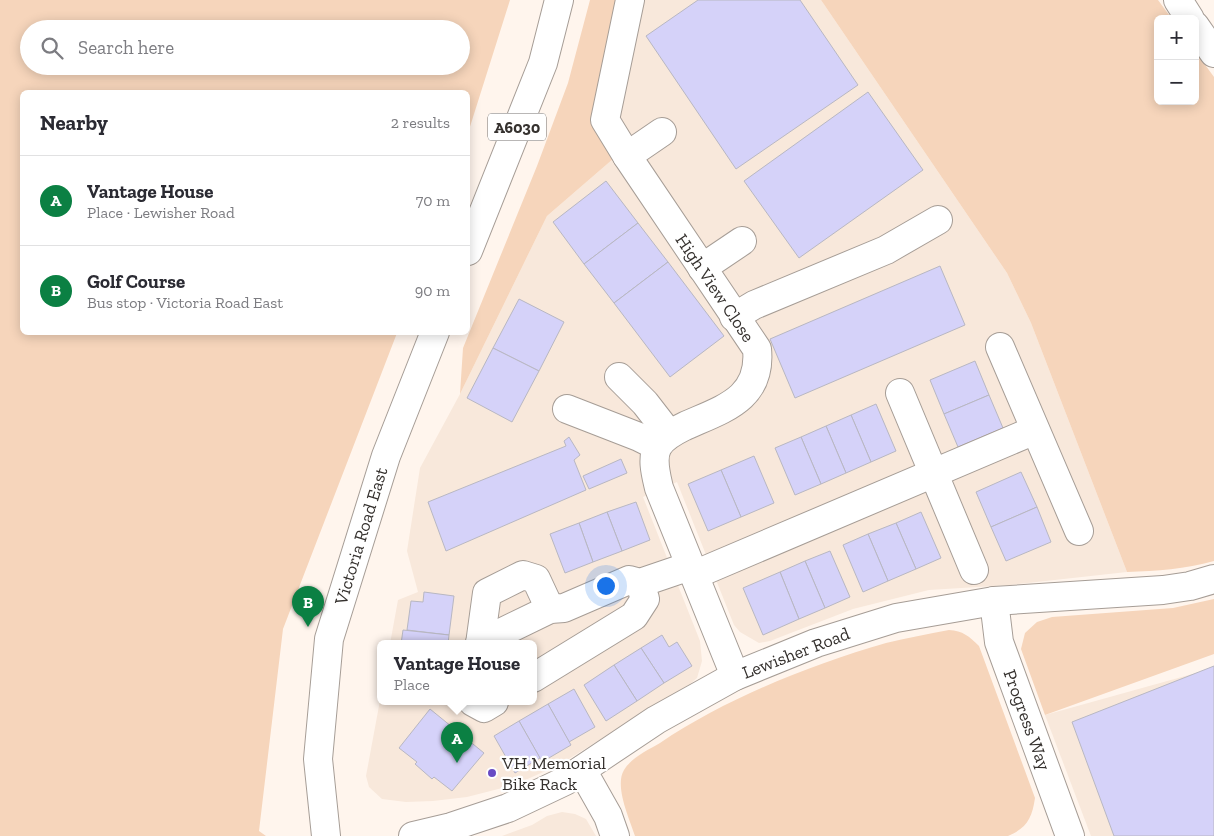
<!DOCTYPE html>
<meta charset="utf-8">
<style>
body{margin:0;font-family:"Zilla Slab",serif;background:#f7f7f7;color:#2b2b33}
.controls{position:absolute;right:15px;top:15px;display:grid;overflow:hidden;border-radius:8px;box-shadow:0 2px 12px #0003}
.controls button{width:45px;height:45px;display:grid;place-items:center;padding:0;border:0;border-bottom:1px solid #e1e1e2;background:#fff;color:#2b2b33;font:25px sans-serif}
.you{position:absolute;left:605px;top:585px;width:18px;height:18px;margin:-12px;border:4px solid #fff;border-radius:50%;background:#1a73e8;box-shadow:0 0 0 8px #1a73e833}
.badge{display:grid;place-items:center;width:32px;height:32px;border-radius:50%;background:#0b8043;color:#fff;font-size:16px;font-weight:700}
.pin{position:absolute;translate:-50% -41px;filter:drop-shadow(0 1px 2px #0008)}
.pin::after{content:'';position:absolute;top:26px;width:18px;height:15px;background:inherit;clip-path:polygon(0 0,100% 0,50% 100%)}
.popup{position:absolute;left:377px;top:640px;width:160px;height:65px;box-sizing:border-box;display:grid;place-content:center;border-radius:8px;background:#fff;filter:drop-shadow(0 1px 4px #0005);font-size:16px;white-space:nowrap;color:#7c7c81}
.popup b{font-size:19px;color:#2b2b33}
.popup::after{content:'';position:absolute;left:50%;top:100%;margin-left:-10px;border:10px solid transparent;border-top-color:#fff}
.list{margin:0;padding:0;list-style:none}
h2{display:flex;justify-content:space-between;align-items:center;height:65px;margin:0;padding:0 20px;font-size:21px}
h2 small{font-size:16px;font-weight:400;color:#7c7c81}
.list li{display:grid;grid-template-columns:32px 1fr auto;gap:15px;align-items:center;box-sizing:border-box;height:90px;padding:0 20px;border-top:1px solid #e1e1e2}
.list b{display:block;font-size:19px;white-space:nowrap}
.list p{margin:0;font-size:16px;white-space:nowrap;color:#7c7c81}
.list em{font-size:16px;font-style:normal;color:#7c7c81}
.icon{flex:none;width:28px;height:28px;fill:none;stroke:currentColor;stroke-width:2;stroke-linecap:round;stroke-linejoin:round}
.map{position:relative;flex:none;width:1214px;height:836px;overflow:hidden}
.search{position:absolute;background:#fff;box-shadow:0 2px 12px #0003;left:20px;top:20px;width:450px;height:55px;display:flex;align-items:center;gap:12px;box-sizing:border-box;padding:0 18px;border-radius:28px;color:#7c7c81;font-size:19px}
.panel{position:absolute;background:#fff;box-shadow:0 2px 12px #0003;left:20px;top:90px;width:450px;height:245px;border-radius:8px}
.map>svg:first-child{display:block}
.built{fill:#f8e8db}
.green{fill:#f6d5bb;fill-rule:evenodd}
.building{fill:#d5d2f9;stroke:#b8b7c2}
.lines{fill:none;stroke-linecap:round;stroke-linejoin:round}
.minor-casing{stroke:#a69d96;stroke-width:30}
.highway-casing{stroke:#a69d96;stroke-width:30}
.minor{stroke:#fff;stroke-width:28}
.highway{stroke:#fff;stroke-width:28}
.poi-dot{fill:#684bc4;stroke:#fff;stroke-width:2}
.labels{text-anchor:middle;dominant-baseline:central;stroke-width:4.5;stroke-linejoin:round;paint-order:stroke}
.shield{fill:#fff;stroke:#726f6d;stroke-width:1}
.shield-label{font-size:16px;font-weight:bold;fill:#35312e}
.street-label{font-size:18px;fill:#35312e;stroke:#fff}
.poi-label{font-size:18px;fill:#35312e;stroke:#fff;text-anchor:start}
</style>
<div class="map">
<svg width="1214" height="836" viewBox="0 0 1214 836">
<rect width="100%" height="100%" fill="#fff5ed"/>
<g class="built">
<path d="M617,0H821L1007,273L1031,323L1127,572L1010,585L929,590L853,609L770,641L759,643L740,632L734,625L677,482L643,497L700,641L702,661L697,678L690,684L559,765L514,785L467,797L433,801L406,802L382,799L369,787L366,776L381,695V702H533V644H390L398,600L418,592L407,551L420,468L460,394L547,216L613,159Z"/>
<path d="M1214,668V836H1091L1045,715Z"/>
<path d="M562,812L575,814L586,819L596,836H502L532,825L547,816Z"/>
</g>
<g class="green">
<path d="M0,0H510L468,133V92H22V332L397,333L283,629L259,831L266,836H0ZM29,29H461V66H29Z"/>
<path d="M590,0H617L613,159L547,216L460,394L463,348L537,166L568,83Z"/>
<path d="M821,0H1158L1172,19H1158V101H1195V51L1214,77V561C1185,569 1157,571 1127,572L1031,323L1007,273Z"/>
<path d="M1214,599V654L1045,715L1021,649L1025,633L1037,622L1052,617L1173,608Z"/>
<path d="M949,630C963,631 969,636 979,646L1035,798C1032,818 1027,828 1008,836H635C630,820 614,786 624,770C631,758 648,750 660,743C725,699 810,665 886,643C906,638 928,634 949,630Z"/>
</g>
<g class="building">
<path d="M698,0H800L858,85L736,169L646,36Z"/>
<path d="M868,92L923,170L799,258L744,181Z"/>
<path d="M606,181L638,223L584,264L553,222Z"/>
<path d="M638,223L668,262L614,303L584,264Z"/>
<path d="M668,262L724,336L670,377L614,303Z"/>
<path d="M940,266L965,325L795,398L770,339Z"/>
<path d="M519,299L564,322L539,371L493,348Z"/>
<path d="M493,348L539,371L512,422L467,398Z"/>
<path d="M975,361L989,395L944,414L930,380Z"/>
<path d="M989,395L1003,428L958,447L944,414Z"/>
<path d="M876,404L896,451L871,462L851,415Z"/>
<path d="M851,415L871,462L846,473L826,426Z"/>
<path d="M826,426L846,473L821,484L801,437Z"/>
<path d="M569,437L580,455L574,460L586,490L446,551L428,502L566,446L564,441Z"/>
<path d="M801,437L821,484L795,495L775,448Z"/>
<path d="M754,456L774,503L741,517L721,470Z"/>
<path d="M621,459L627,473L589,489L583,476Z"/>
<path d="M721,470L741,517L708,531L688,484Z"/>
<path d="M1021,472L1037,507L991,527L976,492Z"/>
<path d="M636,502L650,540L622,551L607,512Z"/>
<path d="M1037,507L1051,542L1006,561L991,527Z"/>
<path d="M607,512L622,551L593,562L579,523Z"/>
<path d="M921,512L941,558L916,569L896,523Z"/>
<path d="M579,523L593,562L565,573L550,534Z"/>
<path d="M896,523L916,569L888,581L868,534Z"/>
<path d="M868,534L888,581L863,592L843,545Z"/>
<path d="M830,551L850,597L825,608L805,561Z"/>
<path d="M805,561L825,608L799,619L780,572Z"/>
<path d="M780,572L799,619L763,635L743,588Z"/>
<path d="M424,592L454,596L449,635L407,630L411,601L423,602Z"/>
<path d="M403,630L449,635L448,644H401Z"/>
<path d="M662,635L669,647L677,642L692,666L664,683L641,648Z"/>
<path d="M641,648L664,683L637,701L614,665Z"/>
<path d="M614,665L637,701L606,721L584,685Z"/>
<path d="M1214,666V836H1114L1072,722Z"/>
<path d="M574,689L595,727L569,742L548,704Z"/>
<path d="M548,704L571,745L542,762L519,721Z"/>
<path d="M430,709L484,753L452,791L434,777L432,779L415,764L417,762L399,748Z"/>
<path d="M519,721L540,758L515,773L494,736Z"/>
</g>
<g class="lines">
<defs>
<g id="minor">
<path d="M630,0L605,120L627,156L757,349C762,399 723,409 685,426C675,431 664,436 658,446C651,458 656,475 659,488L735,676"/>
<path d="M1178,0L1190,19"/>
<path d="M1195,26L1214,53"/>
<path d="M627,156L662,132"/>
<path d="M702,268L742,241"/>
<path d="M734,317L754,305L886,250L938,220"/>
<path d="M1000,347L1079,531"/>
<path d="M619,377L645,403L669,434"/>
<path d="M900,393L974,570"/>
<path d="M567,409L639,437L657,446"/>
<path d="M694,575L1035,430"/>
<path d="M994,601L999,642L1070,836"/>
<path d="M480,643L550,609L564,608L629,580L640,583L690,566"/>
<path d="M480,644L487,593L523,575L536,579L550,609"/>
<path d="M533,678L634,616L645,599L640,583"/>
<path d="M473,702L484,708L494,702"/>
<path d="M582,770L608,816L615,836"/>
<path d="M413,836L451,827L508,808L565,781L656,720L735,676L816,643L896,618L994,601L1163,590L1190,586L1214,579"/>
</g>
<g id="highway">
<path d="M468,251L543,63L559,0"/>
<path d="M326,836L318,759L329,639L386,456L435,332"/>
</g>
</defs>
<use href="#minor" class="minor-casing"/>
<use href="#highway" class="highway-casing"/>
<use href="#minor" class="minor"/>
<use href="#highway" class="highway"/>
</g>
<circle class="poi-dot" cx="492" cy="773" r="5"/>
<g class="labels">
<rect class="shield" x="488" y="113.5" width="58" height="27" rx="4"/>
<g class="shield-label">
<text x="517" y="127">A6030</text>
</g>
<g class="street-label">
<text transform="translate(715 288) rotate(56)">High View Close</text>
<text transform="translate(361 536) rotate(-73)">Victoria Road East</text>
<text transform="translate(796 653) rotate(-21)">Lewisher Road</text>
<text transform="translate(1027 720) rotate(70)">Progress Way</text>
</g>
<g class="poi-label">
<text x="502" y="763">VH Memorial<tspan x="502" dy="21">Bike Rack</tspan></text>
</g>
</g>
</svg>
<div class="controls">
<button>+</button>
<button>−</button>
</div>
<div class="you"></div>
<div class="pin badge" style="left:457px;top:763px">A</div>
<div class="popup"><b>Vantage House</b>Place</div>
<div class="pin badge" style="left:308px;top:627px">B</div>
<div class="search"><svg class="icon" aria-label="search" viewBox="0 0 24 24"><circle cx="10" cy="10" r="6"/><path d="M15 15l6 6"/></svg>Search here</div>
<section class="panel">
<h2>Nearby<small>2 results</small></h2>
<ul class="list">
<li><span class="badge">A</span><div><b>Vantage House</b><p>Place · Lewisher Road</p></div><em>70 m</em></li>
<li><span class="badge">B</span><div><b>Golf Course</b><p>Bus stop · Victoria Road East</p></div><em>90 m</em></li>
</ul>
</section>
</div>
